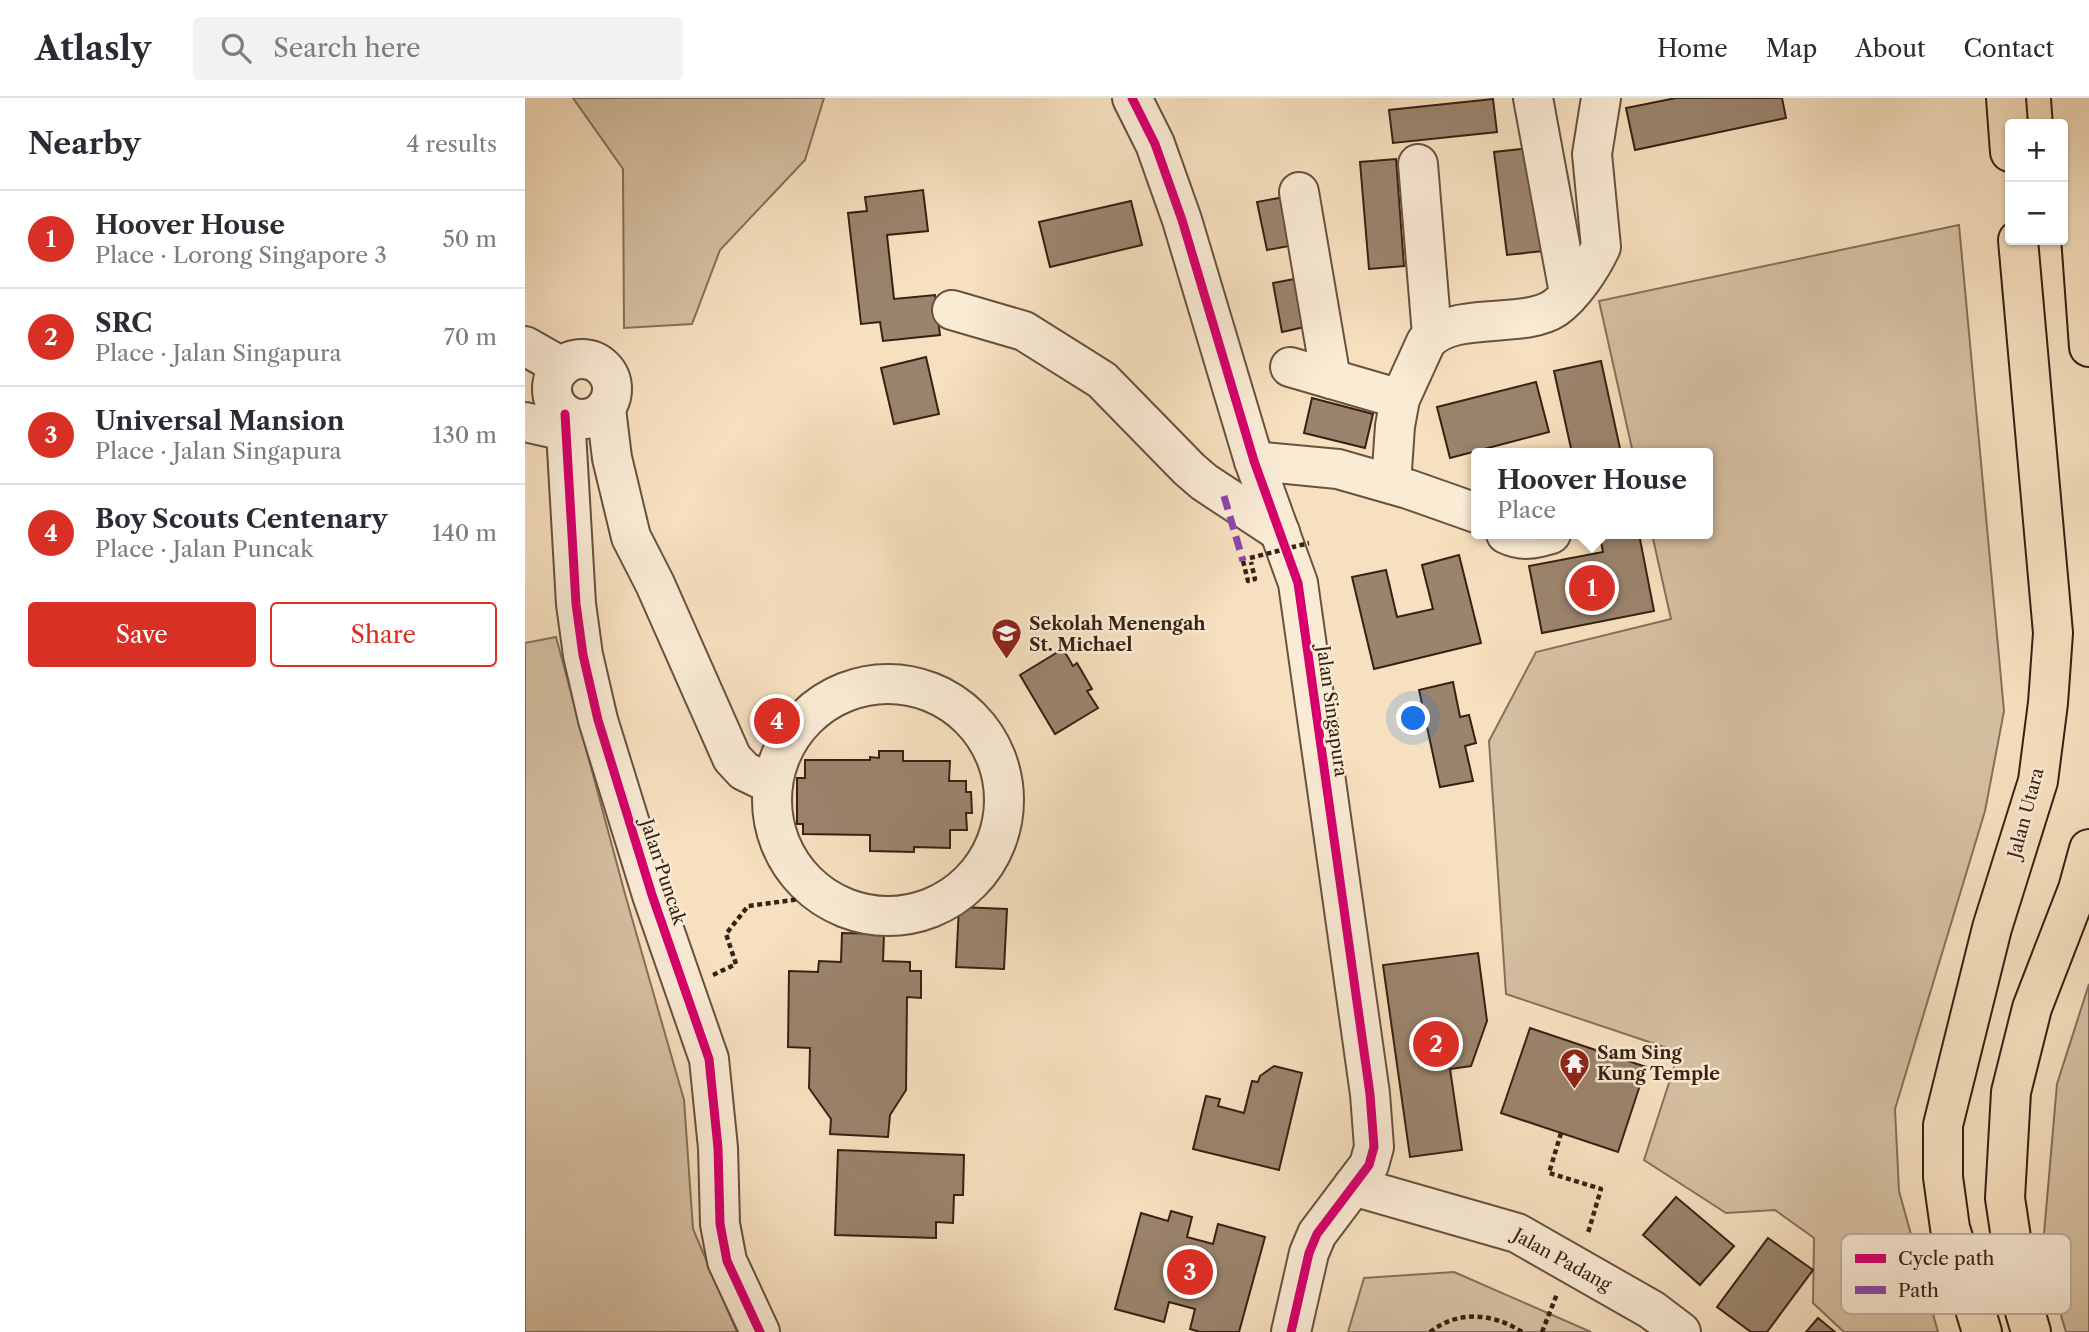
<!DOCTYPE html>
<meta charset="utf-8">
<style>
body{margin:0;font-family:"Libre Caslon Text",serif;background:#f2f2f3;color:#2b2b33}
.controls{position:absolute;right:21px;top:21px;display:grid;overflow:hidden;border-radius:7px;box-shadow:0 2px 5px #0004}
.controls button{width:63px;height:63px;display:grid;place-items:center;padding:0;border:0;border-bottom:2px solid #e1e1e2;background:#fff;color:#2b2b33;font:35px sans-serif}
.you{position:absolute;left:889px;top:621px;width:24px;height:24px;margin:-18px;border:5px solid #fff;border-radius:50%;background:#1a73e8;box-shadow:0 0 0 10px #1a73e833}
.badge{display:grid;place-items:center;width:46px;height:46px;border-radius:50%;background:#d93025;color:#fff;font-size:23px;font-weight:700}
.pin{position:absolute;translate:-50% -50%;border:4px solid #fff;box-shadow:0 2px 7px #0006}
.popup{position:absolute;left:946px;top:350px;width:242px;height:91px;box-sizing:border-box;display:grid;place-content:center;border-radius:7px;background:#fff;filter:drop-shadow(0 2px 5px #0005);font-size:23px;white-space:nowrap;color:#7c7c81}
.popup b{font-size:26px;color:#2b2b33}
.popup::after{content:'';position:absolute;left:50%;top:100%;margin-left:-14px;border:14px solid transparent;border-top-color:#fff}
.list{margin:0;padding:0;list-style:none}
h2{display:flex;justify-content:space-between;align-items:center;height:91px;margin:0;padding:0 28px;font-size:30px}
h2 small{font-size:23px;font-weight:400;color:#7c7c81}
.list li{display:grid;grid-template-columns:46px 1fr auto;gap:21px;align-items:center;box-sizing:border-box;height:98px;padding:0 28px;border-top:2px solid #e1e1e2}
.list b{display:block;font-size:26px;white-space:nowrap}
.list p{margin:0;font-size:23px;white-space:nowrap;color:#7c7c81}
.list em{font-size:23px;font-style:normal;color:#7c7c81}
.actions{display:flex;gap:14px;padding:21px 28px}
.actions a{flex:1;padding:16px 0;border:2px solid #d93025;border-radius:7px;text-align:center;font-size:24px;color:#d93025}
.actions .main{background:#d93025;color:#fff}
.icon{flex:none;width:38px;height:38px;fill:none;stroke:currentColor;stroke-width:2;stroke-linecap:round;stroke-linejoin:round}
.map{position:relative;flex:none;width:1564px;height:1234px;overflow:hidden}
header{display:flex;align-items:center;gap:42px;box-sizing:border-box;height:98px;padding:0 35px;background:#fff;border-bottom:2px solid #e1e1e2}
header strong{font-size:33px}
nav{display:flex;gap:38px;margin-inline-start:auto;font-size:24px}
.search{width:490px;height:63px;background:#f2f2f3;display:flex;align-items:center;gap:18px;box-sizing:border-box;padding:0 24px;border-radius:7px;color:#7c7c81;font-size:26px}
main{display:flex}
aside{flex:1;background:#fff}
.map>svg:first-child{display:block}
.green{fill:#d6c0a2;stroke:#86705b;stroke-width:2}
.building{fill:#9b846d;stroke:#372114;stroke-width:2}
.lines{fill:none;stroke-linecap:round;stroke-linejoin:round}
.minor-casing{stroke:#67513f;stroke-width:42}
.highway-casing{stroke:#372114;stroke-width:42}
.path{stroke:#372114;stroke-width:4.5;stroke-dasharray:5 3.5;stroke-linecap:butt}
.minor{stroke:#faebd5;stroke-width:38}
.highway{stroke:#f7e0bf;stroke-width:38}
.path-bridge{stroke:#372114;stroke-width:4.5;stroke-dasharray:5 3.5;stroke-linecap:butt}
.quiet{stroke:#8e44ad;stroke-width:7;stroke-dasharray:14 7;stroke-linecap:butt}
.cycleway-casing{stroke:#faebd5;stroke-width:13}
.cycleway{stroke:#d6006c;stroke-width:9}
.labels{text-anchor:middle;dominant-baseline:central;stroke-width:5;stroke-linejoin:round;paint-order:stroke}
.poi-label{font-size:18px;font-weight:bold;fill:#372114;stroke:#faebd5;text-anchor:start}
.street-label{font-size:18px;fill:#372114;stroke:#faebd5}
.key{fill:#faebd5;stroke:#c0ae9b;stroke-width:2}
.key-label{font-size:19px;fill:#372114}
</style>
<header>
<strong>Atlasly</strong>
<div class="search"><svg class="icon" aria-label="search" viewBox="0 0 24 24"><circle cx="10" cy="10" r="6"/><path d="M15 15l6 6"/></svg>Search here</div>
<nav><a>Home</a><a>Map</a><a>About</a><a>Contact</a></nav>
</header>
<main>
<aside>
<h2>Nearby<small>4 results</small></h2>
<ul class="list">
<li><span class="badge">1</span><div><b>Hoover House</b><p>Place · Lorong Singapore 3</p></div><em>50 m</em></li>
<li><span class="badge">2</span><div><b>SRC</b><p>Place · Jalan Singapura</p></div><em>70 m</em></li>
<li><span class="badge">3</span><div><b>Universal Mansion</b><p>Place · Jalan Singapura</p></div><em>130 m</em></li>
<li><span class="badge">4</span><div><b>Boy Scouts Centenary</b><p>Place · Jalan Puncak</p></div><em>140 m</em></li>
</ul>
<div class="actions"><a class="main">Save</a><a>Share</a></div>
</aside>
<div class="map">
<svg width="1564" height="1234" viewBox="0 0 1564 1234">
<rect width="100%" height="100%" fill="#f7e0bf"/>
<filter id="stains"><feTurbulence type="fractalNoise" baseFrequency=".00286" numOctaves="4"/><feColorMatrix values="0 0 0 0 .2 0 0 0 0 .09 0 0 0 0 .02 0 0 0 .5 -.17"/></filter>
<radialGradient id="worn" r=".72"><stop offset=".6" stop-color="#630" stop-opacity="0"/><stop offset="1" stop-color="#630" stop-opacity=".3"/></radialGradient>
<g class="green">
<path d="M48,0H299L280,62L195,152L167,226L99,230L98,71Z"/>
<path d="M1434,127L1479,613L1460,713L1370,1011L1374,1093L1413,1234H1319L1288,1205L1289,1140L1250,1112L1201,1115L1119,1062L1154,954L981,896L964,643L1011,554L1146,521L1127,436H1182V355H1108L1074,203Z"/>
<path d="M31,539L100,796L159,1002L168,1131L212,1234H0V545Z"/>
<path d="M1564,886V1234H1541L1532,1204L1519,1136L1532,986Z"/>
<path d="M929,1174L1066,1234H823L839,1180Z"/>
</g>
<g class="building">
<path d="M1151,0H1257L1261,20L1110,52L1101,10Z"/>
<path d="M968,1L972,34L868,45L864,12Z"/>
<path d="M1005,50L1018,153L982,157L969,54Z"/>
<path d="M871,61L879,168L844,171L835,64Z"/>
<path d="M398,92L403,133L362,137L369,201L410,197L415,237L358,243L355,224L336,226L323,115L342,113L340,99Z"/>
<path d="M765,98L775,146L742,152L732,104Z"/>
<path d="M606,103L617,147L525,169L514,124Z"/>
<path d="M780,179L789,227L757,234L748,185Z"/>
<path d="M401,259L414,316L369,326L356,270Z"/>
<path d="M1076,263L1096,355H1047L1029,273Z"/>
<path d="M1011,284L1024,334L925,360L912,309Z"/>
<path d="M787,300L848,316L840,350L779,335Z"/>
<path d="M1090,436H1114L1129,513L1017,535L1004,468L1078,454L1075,439Z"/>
<path d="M934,457L956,545L849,571L827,479L861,472L872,519L908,511L897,467Z"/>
<path d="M538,551L548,568L552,565L567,591L562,593L573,610L530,636L495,577Z"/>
<path d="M928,584L935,619L944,617L951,645L940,648L948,683L915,689L894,592Z"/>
<path d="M354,653H378V663H425L424,683H441V694H446L447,715H441L442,732H425V750L389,749V754L345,753V737L278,736V726H272V680H280V662H345V659L354,660Z"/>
<path d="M434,809L482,811L479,871L431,869Z"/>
<path d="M317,835L359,836L358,863L385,864V873H396V900L382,899L381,992L365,1017L363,1039L305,1036L306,1021L284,990L285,950L263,949L264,873L293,874L294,863L316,864Z"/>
<path d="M953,855L962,923L946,968L925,971L937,1052L885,1059L858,867Z"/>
<path d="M1005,930L1121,969L1093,1054L976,1015Z"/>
<path d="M749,968L777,975L754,1072L668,1051L681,998L695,1001L693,1008L719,1015L727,983L733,984L735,978Z"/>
<path d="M313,1052L439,1057L438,1097H429L428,1125L411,1124V1140L310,1137Z"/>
<path d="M1151,1099L1209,1148L1175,1187L1118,1137Z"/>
<path d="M646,1113L667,1119L662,1139L688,1146L693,1126L740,1139L714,1234H675L665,1231L670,1211L644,1204L639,1224L590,1211L616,1115L643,1123Z"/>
<path d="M1243,1140L1288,1172L1242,1234H1226L1192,1209Z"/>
<path d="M1293,1220L1310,1234H1281Z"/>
</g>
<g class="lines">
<defs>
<g id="minor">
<path d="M607,0L630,46L657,122L729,363L773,485L845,996L849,1049L844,1067L792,1136L784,1155L766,1234"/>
<path d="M1008,0L1044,195"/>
<path d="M893,66L907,237"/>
<path d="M774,94L806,281"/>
<path d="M427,212L499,233L577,282L664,371L679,384L755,434"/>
<path d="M0,248L37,269"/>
<circle cx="57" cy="291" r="30"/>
<path d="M765,269L875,301"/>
<path d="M81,311L87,360L106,439L130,486L207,660L219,673L248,687"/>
<path d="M40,316L51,506L58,557L73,622L127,797L184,961L193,1050L195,1126L202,1163L235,1234"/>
<path d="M0,324L40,333"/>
<path d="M729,363L813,371L883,391L951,415"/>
<path d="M866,386L870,328L875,301L901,244C928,212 997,232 1030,210C1049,196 1066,170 1076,149L1067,56L1076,0"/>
<path d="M981,436C998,444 1009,441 1026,436"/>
<circle cx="363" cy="702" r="116"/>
<path d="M828,1088L992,1135L1127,1212L1156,1234"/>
</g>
<g id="highway">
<path d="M1481,0L1485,54"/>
<path d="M1546,0L1564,249"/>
<path d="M1457,1234L1425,1130L1418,1079V1027L1467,830L1513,683L1523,605L1528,535L1493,142"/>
<path d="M1506,1234L1494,1193L1480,1100L1486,994L1507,910L1553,791L1564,751"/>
</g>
</defs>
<use href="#minor" class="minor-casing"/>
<use href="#highway" class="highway-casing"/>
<g class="path">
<path d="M718,463L723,483L730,481L726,464"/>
<path d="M188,877L211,866L201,836L223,808L298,798"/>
<path d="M1036,1035L1024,1075L1076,1091L1063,1135"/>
<path d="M905,1234C933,1212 968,1215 997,1234"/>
<path d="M1017,1234L1032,1196"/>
</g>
<use href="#minor" class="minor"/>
<use href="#highway" class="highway"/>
<path class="path-bridge" d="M725,460L784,445"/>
<path class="quiet" d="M699,398L718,463"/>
<defs>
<g id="cycleway">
<path d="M607,0L630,46L657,122L729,363L773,485L845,996L849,1049L844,1067L792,1136L784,1155L766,1234"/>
<path d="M40,316L51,506L58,557L73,622L127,797L184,961L193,1050L195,1126L202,1163L235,1234"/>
</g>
</defs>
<use href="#cycleway" class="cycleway-casing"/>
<use href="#cycleway" class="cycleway"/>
</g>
<defs>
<symbol id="school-pin" viewBox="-11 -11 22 30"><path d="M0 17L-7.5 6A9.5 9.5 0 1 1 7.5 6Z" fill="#8f2418" stroke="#faebd5"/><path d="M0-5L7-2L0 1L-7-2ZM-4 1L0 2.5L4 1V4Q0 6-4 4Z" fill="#fff"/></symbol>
<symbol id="temple-pin" viewBox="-11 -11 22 30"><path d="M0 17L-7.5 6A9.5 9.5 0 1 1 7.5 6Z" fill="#8f2418" stroke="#faebd5"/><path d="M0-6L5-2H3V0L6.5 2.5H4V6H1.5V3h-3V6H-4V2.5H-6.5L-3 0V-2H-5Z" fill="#fff"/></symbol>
</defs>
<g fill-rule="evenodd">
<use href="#school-pin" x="464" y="518" width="35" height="47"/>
<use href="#temple-pin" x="1032" y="948" width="35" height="47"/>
</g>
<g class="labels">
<g class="poi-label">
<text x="504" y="526">Sekolah Menengah<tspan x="504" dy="21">St. Michael</tspan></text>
<text x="1072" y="955">Sam Sing<tspan x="1072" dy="21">Kung Temple</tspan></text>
</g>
<g class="street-label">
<text transform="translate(807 613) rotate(82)">Jalan Singapura</text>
<text transform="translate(1501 715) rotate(-75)">Jalan Utara</text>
<text transform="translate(138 774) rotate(72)">Jalan Puncak</text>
<text transform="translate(1037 1162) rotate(29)">Jalan Padang</text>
</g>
</g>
<rect x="1316" y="1136" width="230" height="80" rx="10" class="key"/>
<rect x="1330" y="1156" width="31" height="9" fill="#d6006c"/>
<rect x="1330" y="1188" width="31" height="8" fill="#8e44ad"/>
<g class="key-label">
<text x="1373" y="1167">Cycle path</text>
<text x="1373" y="1199">Path</text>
</g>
<rect width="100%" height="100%" filter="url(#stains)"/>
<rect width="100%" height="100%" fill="url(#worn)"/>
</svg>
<div class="controls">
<button>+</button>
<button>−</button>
</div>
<div class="you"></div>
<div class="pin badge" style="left:1067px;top:490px">1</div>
<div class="popup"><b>Hoover House</b>Place</div>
<div class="pin badge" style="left:911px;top:946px">2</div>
<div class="pin badge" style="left:665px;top:1174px">3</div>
<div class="pin badge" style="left:252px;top:623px">4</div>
</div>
</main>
